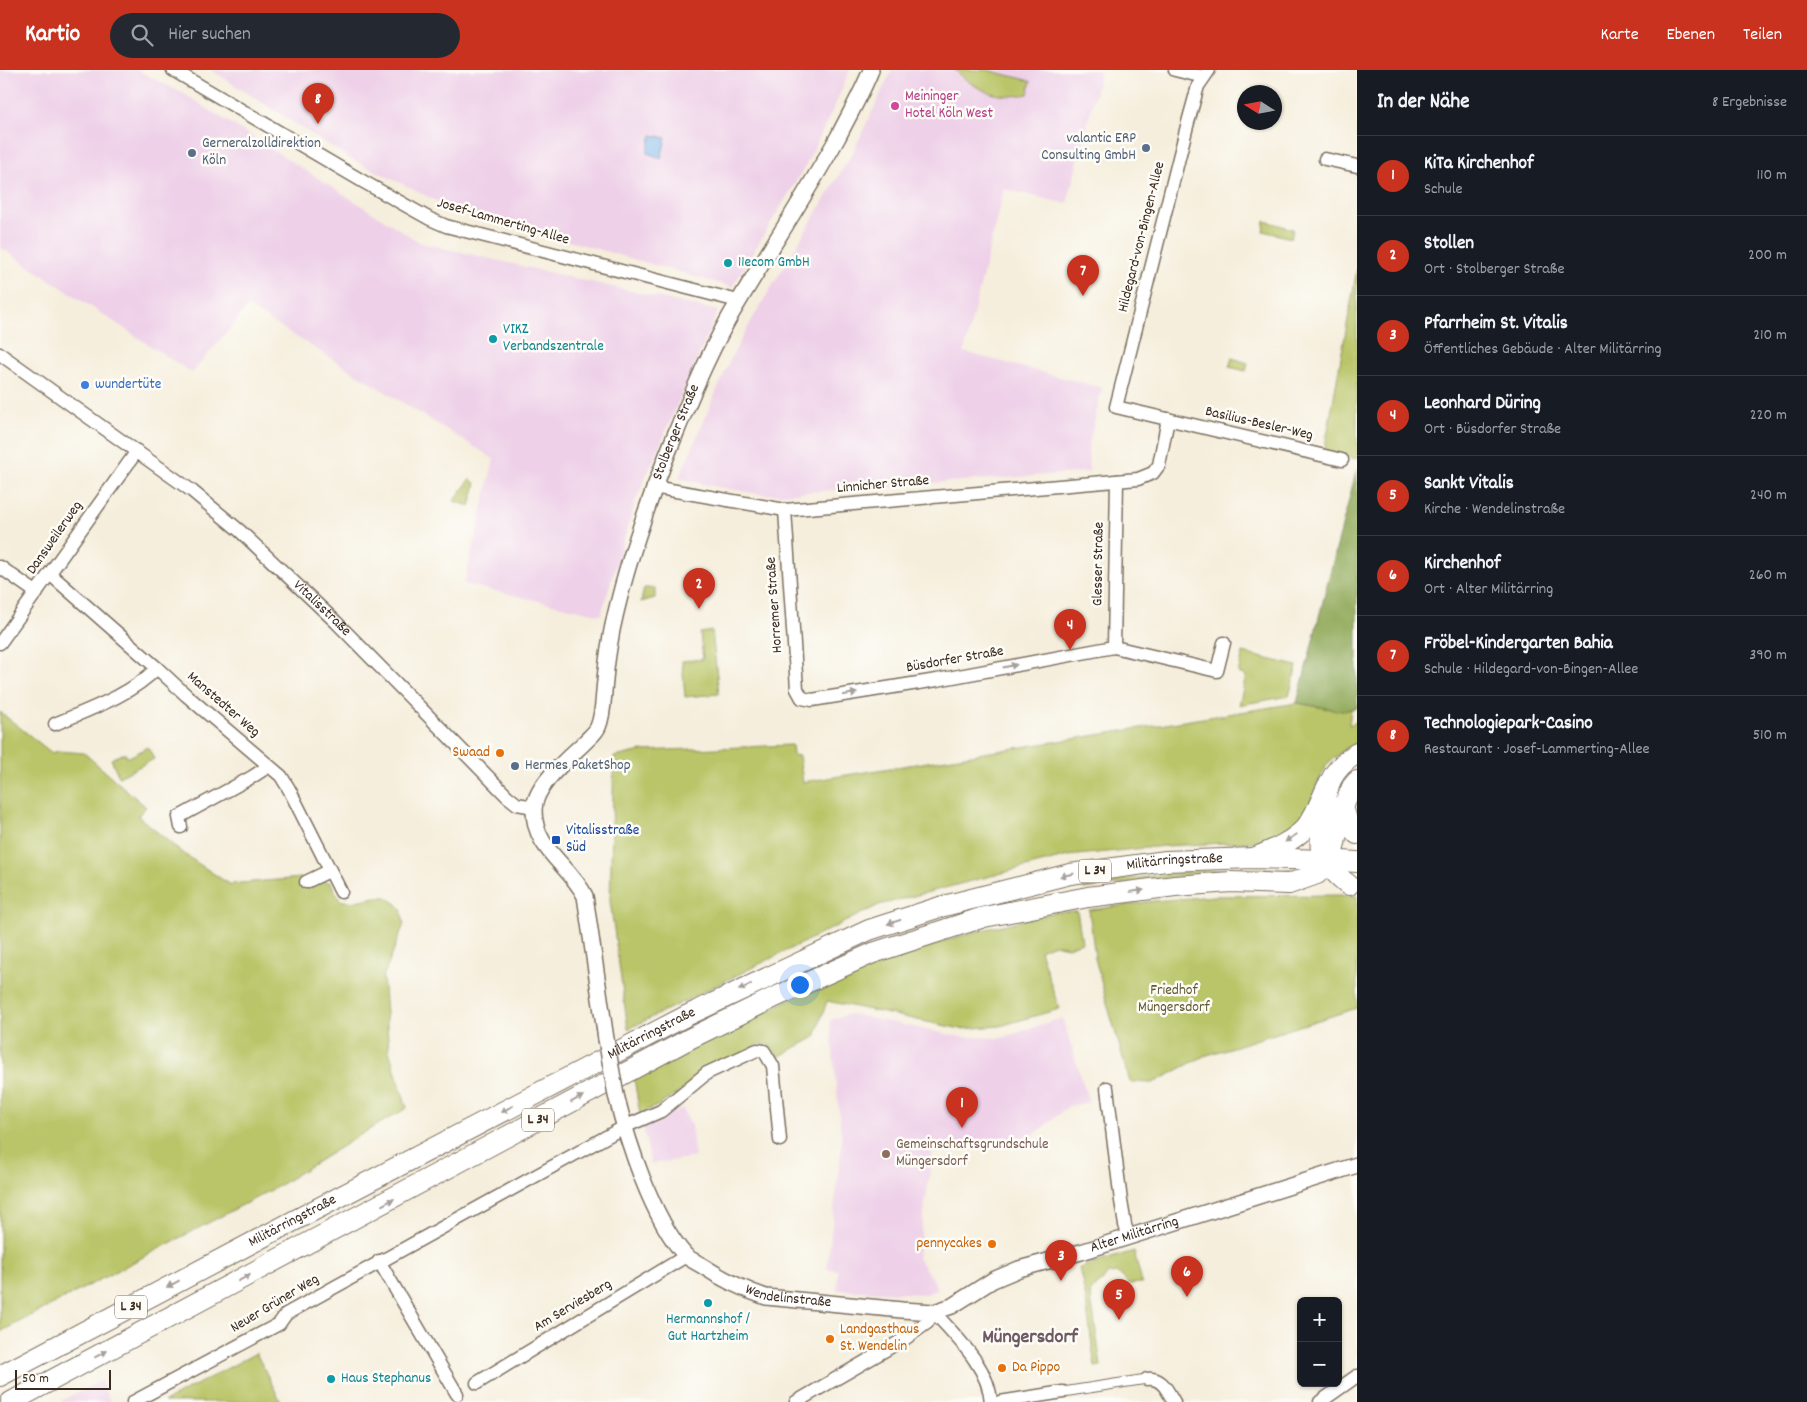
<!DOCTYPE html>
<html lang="de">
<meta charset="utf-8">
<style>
body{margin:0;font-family:Dekko,sans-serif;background:#242831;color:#f1f3f6}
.controls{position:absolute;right:15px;bottom:15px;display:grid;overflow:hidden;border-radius:8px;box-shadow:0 1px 4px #0004}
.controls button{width:45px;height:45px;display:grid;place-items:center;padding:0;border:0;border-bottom:1px solid #363941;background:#171b24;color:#f1f3f6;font:25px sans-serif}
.compass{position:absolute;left:1237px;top:15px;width:45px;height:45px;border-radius:50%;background:#171b24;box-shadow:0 1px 4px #0004;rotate:281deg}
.scale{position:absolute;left:15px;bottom:12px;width:96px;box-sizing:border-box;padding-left:5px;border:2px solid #3b2a1e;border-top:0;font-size:14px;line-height:18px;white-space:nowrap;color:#3b2a1e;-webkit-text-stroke:4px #fdfcf7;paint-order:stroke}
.you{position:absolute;left:799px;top:914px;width:18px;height:18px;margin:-12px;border:4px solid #fff;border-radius:50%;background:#1a73e8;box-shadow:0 0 0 8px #1a73e833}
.badge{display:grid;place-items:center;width:32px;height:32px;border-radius:50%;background:#c8321e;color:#fff;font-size:16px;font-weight:700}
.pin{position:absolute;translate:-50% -41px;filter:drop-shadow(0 1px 2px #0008)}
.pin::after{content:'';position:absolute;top:26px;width:18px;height:15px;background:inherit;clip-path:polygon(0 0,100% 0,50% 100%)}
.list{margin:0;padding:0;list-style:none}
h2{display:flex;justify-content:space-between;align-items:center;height:65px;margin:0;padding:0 20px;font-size:21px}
h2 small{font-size:16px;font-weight:400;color:#9ea1a6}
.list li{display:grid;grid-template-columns:32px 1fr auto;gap:15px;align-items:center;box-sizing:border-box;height:80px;padding:0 20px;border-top:1px solid #363941}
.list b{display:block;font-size:19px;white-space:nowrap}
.list p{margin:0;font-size:16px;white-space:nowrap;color:#9ea1a6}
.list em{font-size:16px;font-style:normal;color:#9ea1a6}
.icon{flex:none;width:28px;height:28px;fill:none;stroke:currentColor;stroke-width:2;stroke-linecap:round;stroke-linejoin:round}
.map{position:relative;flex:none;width:1357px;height:1332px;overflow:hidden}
header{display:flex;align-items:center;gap:30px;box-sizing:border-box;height:70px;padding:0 25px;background:#c8321e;color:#fff}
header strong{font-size:24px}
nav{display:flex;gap:28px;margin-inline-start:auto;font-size:18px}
.search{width:350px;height:45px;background:#242831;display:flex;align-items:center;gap:12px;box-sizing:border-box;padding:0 18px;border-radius:28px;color:#9ea1a6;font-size:19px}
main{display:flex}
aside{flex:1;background:#171b24}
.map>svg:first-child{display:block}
.built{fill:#eed0e8}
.green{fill:#b9c567;stroke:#7a7842}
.forest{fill:#92aa5c;stroke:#666a3d}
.water{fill:#7bb6ec;stroke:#5b7085}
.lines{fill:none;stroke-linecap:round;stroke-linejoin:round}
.pedestrian-casing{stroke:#7c6f60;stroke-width:11}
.minor-casing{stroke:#7c6f60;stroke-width:15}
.tertiary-casing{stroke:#7c6f60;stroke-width:18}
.primary-casing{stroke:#7c6f60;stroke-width:22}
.trunk-casing{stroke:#7c6f60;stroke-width:22}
.pedestrian{stroke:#fff;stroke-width:9}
.minor{stroke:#fff;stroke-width:12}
.tertiary{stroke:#fff;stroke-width:15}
.primary{stroke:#fff;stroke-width:20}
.trunk{stroke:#fff;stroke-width:20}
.tertiary-bridge-casing{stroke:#7c6f60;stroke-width:18;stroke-linecap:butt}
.tertiary-bridge{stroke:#fff;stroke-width:15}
.oneway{fill:#a79f9a}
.hotel-dot{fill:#d1479c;stroke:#fdfcf7;stroke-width:2}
.service-dot{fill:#5c6f8a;stroke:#fdfcf7;stroke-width:2}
.culture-dot{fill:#0f9aa8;stroke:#fdfcf7;stroke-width:2}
.shop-dot{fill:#3f7fe0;stroke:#fdfcf7;stroke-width:2}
.food-dot{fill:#e8710a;stroke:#fdfcf7;stroke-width:2}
.transit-dot{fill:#1a4fb4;stroke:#fdfcf7;stroke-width:2}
.education-dot{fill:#8d6e63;stroke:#fdfcf7;stroke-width:2}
.labels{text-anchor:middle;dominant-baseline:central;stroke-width:5;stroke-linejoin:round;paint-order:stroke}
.shield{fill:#fdfcf7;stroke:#75695f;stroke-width:1}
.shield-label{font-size:14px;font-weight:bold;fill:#3b2a1e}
.hotel-label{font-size:15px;fill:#b23c85;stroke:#fdfcf7;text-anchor:start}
.service-label{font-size:15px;fill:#4e5e75;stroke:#fdfcf7;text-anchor:start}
.street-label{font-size:15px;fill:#3b2a1e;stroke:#fdfcf7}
.culture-label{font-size:15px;fill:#0d838f;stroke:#fdfcf7;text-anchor:start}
.shop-label{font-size:15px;fill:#366cbe;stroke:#fdfcf7;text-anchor:start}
.food-label{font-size:15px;fill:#c56008;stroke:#fdfcf7;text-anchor:end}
.transit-label{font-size:15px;fill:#164399;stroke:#fdfcf7;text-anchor:start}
.park-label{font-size:15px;fill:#615834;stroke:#fdfcf7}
.education-label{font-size:15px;fill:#785e54;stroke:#fdfcf7;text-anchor:start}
.district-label{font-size:20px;font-weight:bold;fill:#6f5b64;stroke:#fdfcf7}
</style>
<header>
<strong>Kartio</strong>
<div class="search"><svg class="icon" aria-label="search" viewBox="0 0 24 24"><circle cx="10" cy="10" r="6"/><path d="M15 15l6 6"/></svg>Hier suchen</div>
<nav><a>Karte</a><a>Ebenen</a><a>Teilen</a></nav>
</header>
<main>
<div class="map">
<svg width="1357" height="1332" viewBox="0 0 1357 1332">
<rect width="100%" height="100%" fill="#fdfcf7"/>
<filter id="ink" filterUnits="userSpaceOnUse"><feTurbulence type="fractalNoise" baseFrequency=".02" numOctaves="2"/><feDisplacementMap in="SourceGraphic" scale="10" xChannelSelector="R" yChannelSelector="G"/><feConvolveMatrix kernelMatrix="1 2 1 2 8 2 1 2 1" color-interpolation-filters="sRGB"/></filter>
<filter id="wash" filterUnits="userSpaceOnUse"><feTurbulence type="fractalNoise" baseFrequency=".0096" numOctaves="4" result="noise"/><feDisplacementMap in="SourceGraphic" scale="20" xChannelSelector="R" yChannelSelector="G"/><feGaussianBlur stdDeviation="1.12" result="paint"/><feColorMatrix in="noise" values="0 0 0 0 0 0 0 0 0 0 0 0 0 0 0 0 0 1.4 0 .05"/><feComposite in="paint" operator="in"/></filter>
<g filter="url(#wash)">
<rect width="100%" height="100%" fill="#f5eedc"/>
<g class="built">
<path d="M0,0H137L184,24L421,173L718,241L635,432L601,545L464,514L494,389L248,237L192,303L0,177Z"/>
<path d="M211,0H850L834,37L806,95L732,217L449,137L351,89Z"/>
<path d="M892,0H1101L1067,134L1004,119L964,282L1102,318L1088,378L1089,402L766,425L712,416L679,408L731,288L754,246L852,84Z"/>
<path d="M850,944L961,967L1002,968L1062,948L1089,1032L1069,1036L1031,1067L932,1083L918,1188L938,1218L927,1224L837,1220L838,1200L827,1199L842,1073L830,950Z"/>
<path d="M683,1038L691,1056L695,1087L651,1094L644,1062L645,1055Z"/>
<path d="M100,1311L111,1332H59Z"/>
</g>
<g class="green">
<path d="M955,0H987L1031,11L1028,24C999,30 976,21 955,0Z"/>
<path d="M1265,151L1293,159L1291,168L1263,161Z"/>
<path d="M1357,199V389L1324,382Z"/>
<path d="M1232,288L1248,293L1246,301L1229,297Z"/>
<path d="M470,409L476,414L470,436L454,431Z"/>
<path d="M644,518H655V528L641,532Z"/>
<path d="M712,561L719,624L685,627L682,591L703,589L700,563Z"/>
<path d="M1243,583L1297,596L1289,626L1239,635L1246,606L1238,603Z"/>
<path d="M1297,633L1342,641L1351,639L1349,655L1357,652V674L1345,679L1328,693L1317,714L1309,736L1295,757L1267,771L1164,776L1068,786L879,835L628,959L610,831L614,687L642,681L792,675L793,685L799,686L803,712Z"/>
<path d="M0,642L52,683L58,681L84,683L146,737L138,746L181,782L229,814L301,808L306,818L323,810L331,813L340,830L350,832L376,827H386L397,834L401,839L404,854L383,907L389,981L407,1038L370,1059L275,1118L0,1262Z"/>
<path d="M148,677L154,689L119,707L111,689L125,683L127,687H129Z"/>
<path d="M1261,798L1302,799L1298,804L1260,803L1195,805L1083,819L1082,814L1195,801Z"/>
<path d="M1344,825L1357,826V938L1204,986L1153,1013L1130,1012L1106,930L1095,888L1089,840L1153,831L1215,826Z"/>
<path d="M1077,841L1082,872L1068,877L1054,874L1040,880L1059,939L1000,956L961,959L827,931L815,967L778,987C771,976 769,972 756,975L659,1035L640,1044L634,1008L800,924L881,891L974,862L1055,842Z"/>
<path d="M1134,1181L1142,1213L1129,1214L1118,1203L1107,1204L1101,1213L1090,1221L1101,1296L1095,1297L1085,1224L1079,1198Z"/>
<path d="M256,1283L281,1332H164Z"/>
</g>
<path class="forest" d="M1357,398V638L1342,641L1297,633Z"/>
<path class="water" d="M652,65L666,68L661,88L647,83Z"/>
</g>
<g filter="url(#ink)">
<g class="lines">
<defs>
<path id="pedestrian" d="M1063,1322L1147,1309"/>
<g id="minor">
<path d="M173,0L364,112L430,149L446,156L738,231"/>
<path d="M1175,0L1204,7"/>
<path d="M1209,0L1198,16L1187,56L1116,337L1342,390"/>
<path d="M1325,89L1357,96"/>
<path id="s1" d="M0,284L192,421L240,461L336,552L507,726L517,734L534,737"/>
<path d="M653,417L785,440L1138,409L1153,403L1159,395L1168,349"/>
<path d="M785,440L797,619L802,628L812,630L937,610L1114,577L1217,601L1224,573"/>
<path d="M0,497L37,523"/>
<path d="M50,504L157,598L186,625L281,706L289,719L341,822"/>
<path d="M0,573L137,381"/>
<path d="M1114,577L1117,411"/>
<path d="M55,654C90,639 131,625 157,598"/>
<path d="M181,757L179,747L252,707L269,696"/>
<path d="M306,812L329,801"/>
<path d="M1107,1018L1121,1131L1125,1155L1129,1167"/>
<path d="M379,1191L457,1324"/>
<path d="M1147,1309C1162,1307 1167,1320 1174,1332"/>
<path d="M477,1313L686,1186"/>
<path d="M133,1332L279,1254L286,1244L624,1057L661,1041L707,1003L757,980L764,981L773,996L780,1070"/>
<path d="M796,1332L906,1268L927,1253L934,1242C956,1267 989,1297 991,1332"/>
<path d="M1000,1332L1063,1322"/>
<path d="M1320,1332L1357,1306"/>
</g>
<g id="tertiary">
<path id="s2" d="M606,969L585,826C569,794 534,780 534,740C534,715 569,688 586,671C590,667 596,662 598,657C604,643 603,626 605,611C606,594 609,577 612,560C626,493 649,429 675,365C694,319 713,273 739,231C772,176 807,123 838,67C849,45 862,23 871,0"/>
<path id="s3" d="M616,1025C628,1073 652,1148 685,1185C689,1189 696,1192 701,1195C722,1209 742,1219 766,1227L902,1240L934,1242L952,1236L993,1210L1019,1199L1081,1182L1357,1095"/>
</g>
<g id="primary">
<path d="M1343,737L1348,753L1357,764"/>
<path d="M1326,790L1357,792"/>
<path d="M1289,814L1317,804L1333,782L1343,737L1352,717L1357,711"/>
<path d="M1349,815C1337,806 1325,794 1321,779C1319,771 1322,761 1323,752C1327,719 1326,703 1357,683"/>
</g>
<g id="trunk">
<path d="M1256,787C1273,780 1294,771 1306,757C1316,745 1321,729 1328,715"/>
<path id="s4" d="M0,1306L263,1167L686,946L869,860L940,837L1070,804L1166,791L1254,788L1326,790"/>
<path d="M11,1332L689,969L773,928L873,883L984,847L1088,827L1175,816L1231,812L1289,814"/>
</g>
</defs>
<use href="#pedestrian" class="pedestrian-casing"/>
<use href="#minor" class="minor-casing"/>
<use href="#tertiary" class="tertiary-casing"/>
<use href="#primary" class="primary-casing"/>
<use href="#trunk" class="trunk-casing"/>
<use href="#pedestrian" class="pedestrian"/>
<use href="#minor" class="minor"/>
<use href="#tertiary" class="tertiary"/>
<use href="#primary" class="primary"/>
<use href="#trunk" class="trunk"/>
<defs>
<path id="tertiary-bridge" d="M606,969L616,1025"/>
</defs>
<use href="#tertiary-bridge" class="tertiary-bridge-casing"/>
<use href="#tertiary-bridge" class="tertiary-bridge"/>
</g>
<defs><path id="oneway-solid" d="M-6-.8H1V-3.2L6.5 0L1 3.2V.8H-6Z" transform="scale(1.25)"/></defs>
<g class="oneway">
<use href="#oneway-solid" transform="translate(1010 596) rotate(-11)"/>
<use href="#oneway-solid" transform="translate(850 624) rotate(-9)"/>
<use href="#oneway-solid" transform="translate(1291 768) rotate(146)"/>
<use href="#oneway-solid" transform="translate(1067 805) rotate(168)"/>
<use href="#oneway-solid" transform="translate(1137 821) rotate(-7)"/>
<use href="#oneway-solid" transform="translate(894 852) rotate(163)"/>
<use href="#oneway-solid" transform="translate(745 917) rotate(154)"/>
<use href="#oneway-solid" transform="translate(577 1029) rotate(-28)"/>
<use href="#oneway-solid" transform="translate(507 1039) rotate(152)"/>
<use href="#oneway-solid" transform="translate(388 1132) rotate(-28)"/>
<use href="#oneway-solid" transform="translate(244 1208) rotate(-28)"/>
<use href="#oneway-solid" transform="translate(173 1214) rotate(152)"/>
<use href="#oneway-solid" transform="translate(101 1284) rotate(-28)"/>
</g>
</g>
<circle class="hotel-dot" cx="895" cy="36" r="5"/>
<g class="service-dot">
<circle cx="1146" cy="78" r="5"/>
<circle cx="192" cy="83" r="5"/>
<circle cx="515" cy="696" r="5"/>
</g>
<g class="culture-dot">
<circle cx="728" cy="193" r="5"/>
<circle cx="493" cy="269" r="5"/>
<circle cx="708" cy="1233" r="5"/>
<circle cx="331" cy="1309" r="5"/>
</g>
<circle class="shop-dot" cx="85" cy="315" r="5"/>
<g class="food-dot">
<circle cx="500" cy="683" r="5"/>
<circle cx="992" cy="1174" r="5"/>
<circle cx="830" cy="1269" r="5"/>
<circle cx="1002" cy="1298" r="5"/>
</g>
<rect class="transit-dot" x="551" y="765" width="10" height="10" rx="2.5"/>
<circle class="education-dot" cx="886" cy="1084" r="5"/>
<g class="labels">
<g class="shield">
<rect x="1079" y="789.5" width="32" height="23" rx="4"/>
<rect x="522" y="1038.5" width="32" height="23" rx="4"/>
<rect x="115" y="1225.5" width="32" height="23" rx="4"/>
</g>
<g class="shield-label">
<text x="1095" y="801">L 34</text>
<text x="538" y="1050">L 34</text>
<text x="131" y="1237">L 34</text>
</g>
<g class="hotel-label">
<text x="905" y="27">Meininger<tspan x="905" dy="17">Hotel Köln West</tspan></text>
</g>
<g class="service-label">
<text x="1136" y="69" text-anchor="end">valantic ERP<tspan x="1136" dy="17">Consulting GmbH</tspan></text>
<text x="202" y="74">Gerneralzolldirektion<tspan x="202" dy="17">Köln</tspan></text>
<text x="525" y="696">Hermes PaketShop</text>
</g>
<g class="street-label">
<text transform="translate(503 152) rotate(16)">Josef-Lammerting-Allee</text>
<text transform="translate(1142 167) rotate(-76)">Hildegard-von-Bingen-Allee</text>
<text transform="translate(1259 354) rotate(13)">Basilius-Besler-Weg</text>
<text stroke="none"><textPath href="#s2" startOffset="660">Stolberger Straße</textPath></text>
<text transform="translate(883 415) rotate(-5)">Linnicher Straße</text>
<text transform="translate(55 468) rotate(-55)">Dansweilerweg</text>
<text transform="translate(1099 494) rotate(-89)">Glesser Straße</text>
<text transform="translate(775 535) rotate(-94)">Horremer Straße</text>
<text stroke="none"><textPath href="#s1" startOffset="411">Vitalisstraße</textPath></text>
<text transform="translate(955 590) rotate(-10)">Büsdorfer Straße</text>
<text transform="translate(223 635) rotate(41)">Manstedter Weg</text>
<text stroke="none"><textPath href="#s4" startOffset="1291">Militärringstraße</textPath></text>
<text stroke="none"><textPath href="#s4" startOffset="736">Militärringstraße</textPath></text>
<text stroke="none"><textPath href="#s4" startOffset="331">Militärringstraße</textPath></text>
<text stroke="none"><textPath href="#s3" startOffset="652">Alter Militärring</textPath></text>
<text stroke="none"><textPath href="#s3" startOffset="289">Wendelinstraße</textPath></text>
<text transform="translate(275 1234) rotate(-31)">Neuer Grüner Weg</text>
<text transform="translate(573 1236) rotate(-31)">Am Serviesberg</text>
</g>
<g class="culture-label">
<text x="738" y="193">11ecom GmbH</text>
<text x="503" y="260">VIKZ<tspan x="503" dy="17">Verbandszentrale</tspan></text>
<text x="708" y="1250" text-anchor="middle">Hermannshof /<tspan x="708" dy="17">Gut Hartzheim</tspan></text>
<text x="341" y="1309">Haus Stephanus</text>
</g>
<g class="shop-label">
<text x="95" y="315">wundertüte</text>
</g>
<g class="food-label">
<text x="490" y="683">Swaad</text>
<text x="982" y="1174">pennycakes</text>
<text x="840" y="1260" text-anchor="start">Landgasthaus<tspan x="840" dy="17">St. Wendelin</tspan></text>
<text x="1012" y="1298" text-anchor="start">Da Pippo</text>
</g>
<g class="transit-label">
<text x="566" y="761">Vitalisstraße<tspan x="566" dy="17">Süd</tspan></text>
</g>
<g class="park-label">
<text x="1174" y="921">Friedhof<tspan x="1174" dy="17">Müngersdorf</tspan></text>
</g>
<g class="education-label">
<text x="896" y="1075">Gemeinschaftsgrundschule<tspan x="896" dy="17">Müngersdorf</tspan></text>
</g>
<g class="district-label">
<text x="1030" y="1268">Müngersdorf</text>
</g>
</g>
</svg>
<div class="controls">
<button>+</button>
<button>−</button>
</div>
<svg class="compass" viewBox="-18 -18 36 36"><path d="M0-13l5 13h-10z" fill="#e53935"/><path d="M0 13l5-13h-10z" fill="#9ea1a6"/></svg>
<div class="scale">50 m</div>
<div class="you"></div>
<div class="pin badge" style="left:962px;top:1058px">1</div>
<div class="pin badge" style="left:699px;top:539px">2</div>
<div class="pin badge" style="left:1061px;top:1211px">3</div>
<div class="pin badge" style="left:1070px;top:580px">4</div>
<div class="pin badge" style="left:1119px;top:1250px">5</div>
<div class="pin badge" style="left:1187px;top:1227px">6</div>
<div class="pin badge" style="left:1083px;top:226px">7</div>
<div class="pin badge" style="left:318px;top:54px">8</div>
</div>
<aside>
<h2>In der Nähe<small>8 Ergebnisse</small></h2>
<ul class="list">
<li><span class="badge">1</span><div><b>KiTa Kirchenhof</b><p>Schule</p></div><em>110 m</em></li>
<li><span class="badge">2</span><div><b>Stollen</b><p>Ort · Stolberger Straße</p></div><em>200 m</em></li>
<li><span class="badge">3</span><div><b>Pfarrheim St. Vitalis</b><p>Öffentliches Gebäude · Alter Militärring</p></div><em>210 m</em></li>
<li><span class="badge">4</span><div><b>Leonhard Düring</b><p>Ort · Büsdorfer Straße</p></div><em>220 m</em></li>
<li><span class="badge">5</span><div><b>Sankt Vitalis</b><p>Kirche · Wendelinstraße</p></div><em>240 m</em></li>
<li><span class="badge">6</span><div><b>Kirchenhof</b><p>Ort · Alter Militärring</p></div><em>260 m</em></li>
<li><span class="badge">7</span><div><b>Fröbel-Kindergarten Bahia</b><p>Schule · Hildegard-von-Bingen-Allee</p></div><em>390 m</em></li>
<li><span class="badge">8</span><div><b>Technologiepark-Casino</b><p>Restaurant · Josef-Lammerting-Allee</p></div><em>510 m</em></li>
</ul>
</aside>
</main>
